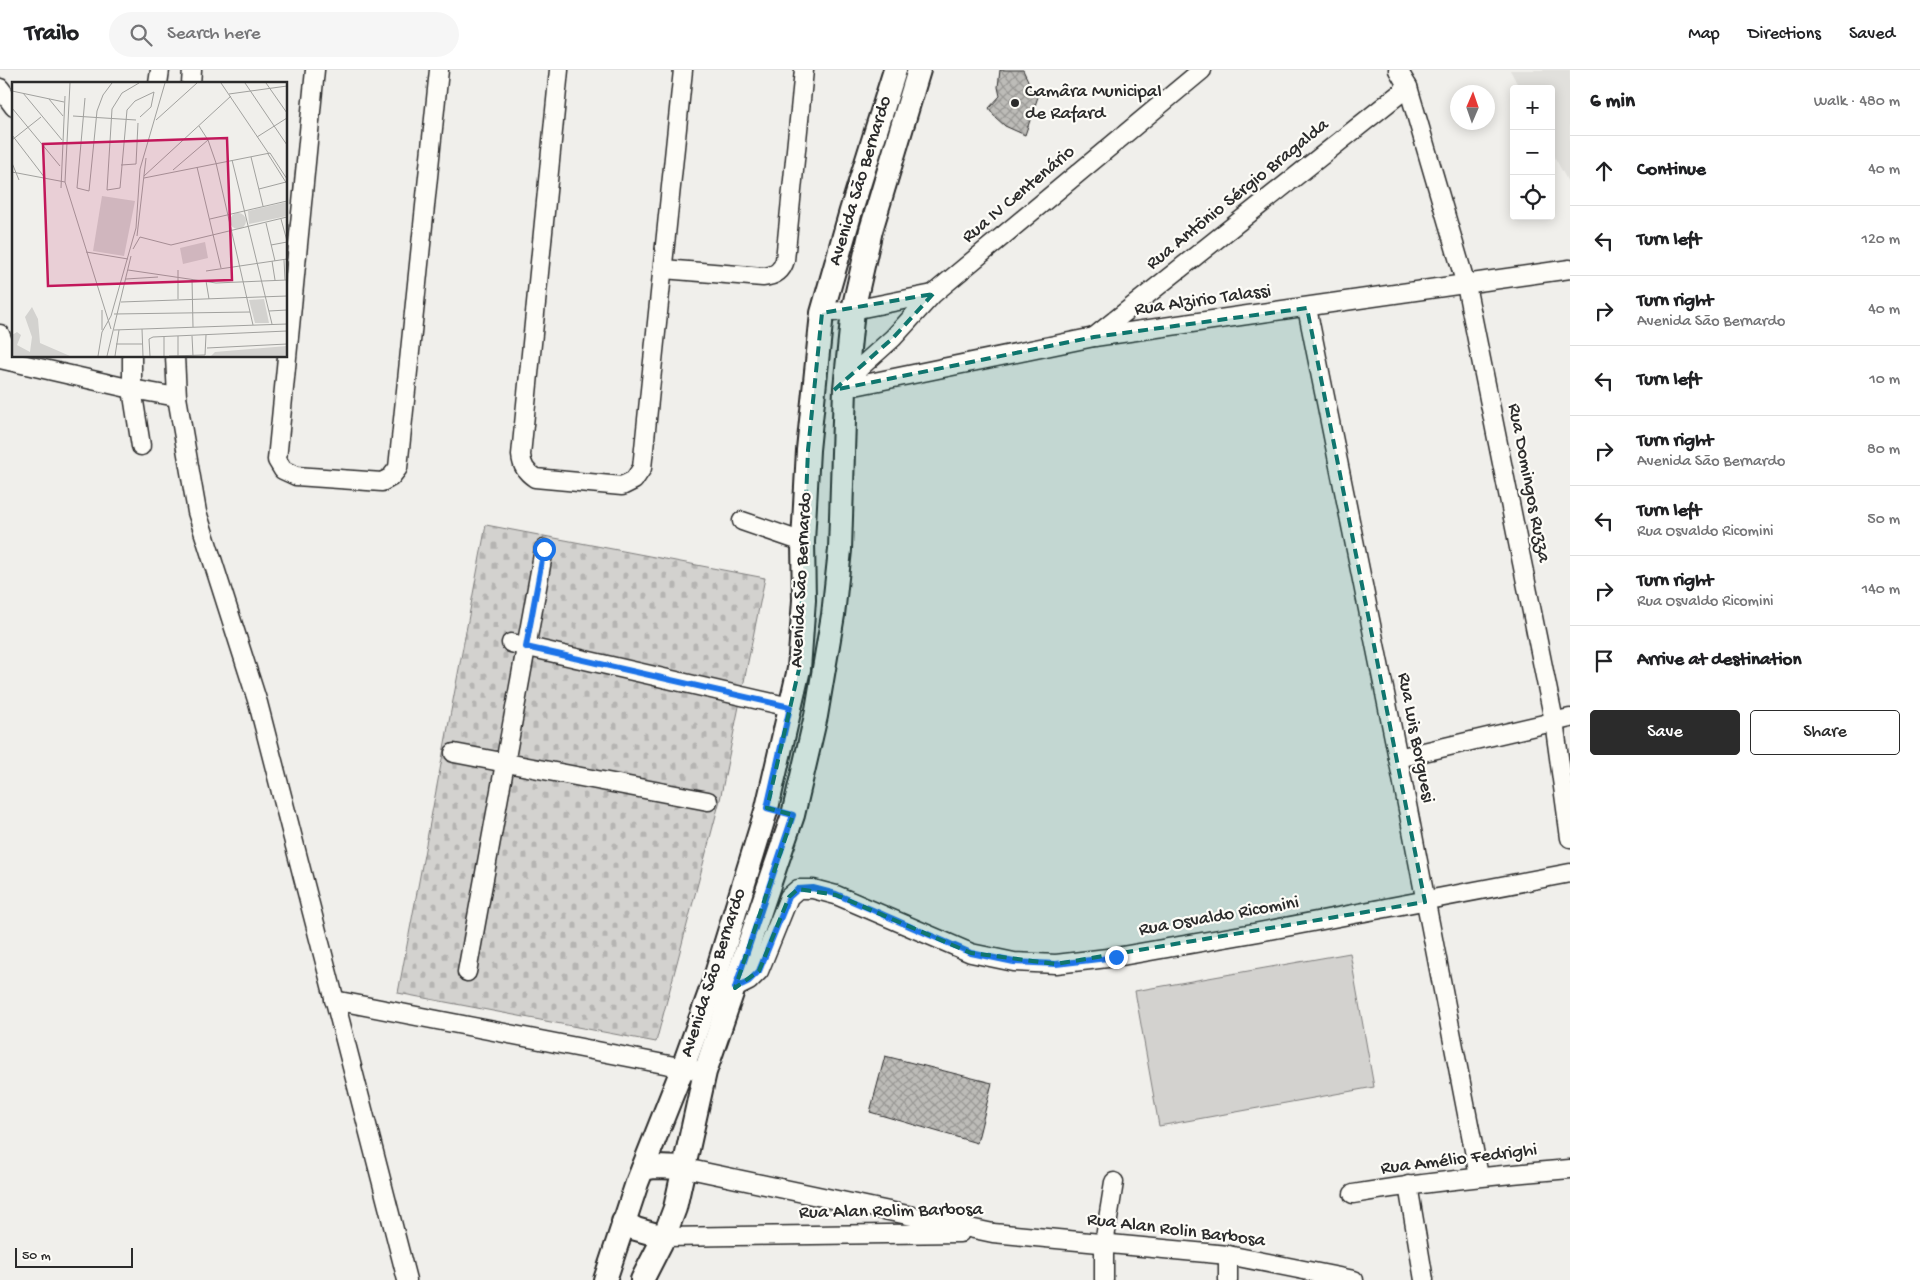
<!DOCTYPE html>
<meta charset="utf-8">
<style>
body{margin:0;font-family:"Gochi Hand",sans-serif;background:#f6f6f6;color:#202124}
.controls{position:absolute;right:15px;top:15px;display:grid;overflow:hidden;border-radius:5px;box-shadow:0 2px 12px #0003}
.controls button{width:45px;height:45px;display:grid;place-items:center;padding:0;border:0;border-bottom:1px solid #e0e0e0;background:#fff;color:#202124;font:25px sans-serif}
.compass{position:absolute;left:1450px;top:15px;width:45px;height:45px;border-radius:50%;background:#fff;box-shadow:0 2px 12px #0003;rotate:2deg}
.scale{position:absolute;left:15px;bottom:12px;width:118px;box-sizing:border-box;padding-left:5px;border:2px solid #2b2b2b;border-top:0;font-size:14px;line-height:18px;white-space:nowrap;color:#2b2b2b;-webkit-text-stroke:4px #fdfcf7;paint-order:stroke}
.stop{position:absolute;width:15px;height:15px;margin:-11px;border:4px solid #1a73e8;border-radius:50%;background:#fff}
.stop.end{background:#1a73e8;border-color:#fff;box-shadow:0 1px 5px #0008}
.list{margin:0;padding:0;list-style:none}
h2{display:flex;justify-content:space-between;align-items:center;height:65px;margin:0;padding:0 20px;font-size:21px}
h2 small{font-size:16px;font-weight:400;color:#757577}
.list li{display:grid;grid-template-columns:32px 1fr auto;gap:15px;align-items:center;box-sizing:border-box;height:70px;padding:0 20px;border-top:1px solid #e0e0e0}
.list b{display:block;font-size:19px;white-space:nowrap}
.list p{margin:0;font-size:16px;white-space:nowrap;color:#757577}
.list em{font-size:16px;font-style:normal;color:#757577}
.actions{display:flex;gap:10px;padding:15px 20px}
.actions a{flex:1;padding:11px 0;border:1px solid #2b2b2b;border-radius:5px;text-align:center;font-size:18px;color:#2b2b2b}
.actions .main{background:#2b2b2b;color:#fff}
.icon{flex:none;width:28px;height:28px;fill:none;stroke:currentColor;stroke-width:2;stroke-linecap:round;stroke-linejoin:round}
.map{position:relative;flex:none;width:1570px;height:1210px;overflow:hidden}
header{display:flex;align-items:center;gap:30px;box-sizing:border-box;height:70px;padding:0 25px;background:#fff;border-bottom:1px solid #e0e0e0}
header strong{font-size:24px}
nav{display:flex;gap:28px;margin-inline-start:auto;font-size:18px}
.search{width:350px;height:45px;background:#f6f6f6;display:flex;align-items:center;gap:12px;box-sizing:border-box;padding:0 18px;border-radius:28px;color:#757577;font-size:19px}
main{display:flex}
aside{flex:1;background:#fff}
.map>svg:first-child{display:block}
.built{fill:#e1e0dc}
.cemetery{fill:url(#cemetery-stones);stroke:#7f7e7d}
.pitch{fill:#d3d2cf;stroke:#7f7e7d}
.building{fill:url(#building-cross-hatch);stroke:#2b2b2b}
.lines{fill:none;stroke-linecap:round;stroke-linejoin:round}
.minor-casing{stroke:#2b2b2b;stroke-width:21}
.major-casing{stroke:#2b2b2b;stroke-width:26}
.minor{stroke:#fdfcf7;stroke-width:18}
.major{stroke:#fdfcf7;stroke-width:22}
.route{stroke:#1a73e8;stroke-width:6}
.marked{fill:#0f766e;fill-opacity:0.2;stroke:#0f766e;stroke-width:4;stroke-dasharray:10 6;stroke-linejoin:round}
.poi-dot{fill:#2b2b2b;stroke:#fdfcf7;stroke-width:2}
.labels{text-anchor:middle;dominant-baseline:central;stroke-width:4.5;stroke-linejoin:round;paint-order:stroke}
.poi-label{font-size:19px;fill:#2b2b2b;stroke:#fdfcf7;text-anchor:start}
.street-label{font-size:19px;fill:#2b2b2b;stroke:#fdfcf7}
.inset-road{fill:none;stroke:#a1a19e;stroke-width:1}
.view{fill:#c2185b;fill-opacity:0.15;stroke:#c2185b;stroke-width:2.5}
.inset-edge{fill:none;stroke:#2b2b2b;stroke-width:2.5}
</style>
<header>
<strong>Trailo</strong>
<div class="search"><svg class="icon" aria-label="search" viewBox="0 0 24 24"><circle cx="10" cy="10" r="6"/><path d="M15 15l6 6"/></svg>Search here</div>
<nav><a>Map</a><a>Directions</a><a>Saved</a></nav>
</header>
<main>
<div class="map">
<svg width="1570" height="1210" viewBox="0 0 1570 1210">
<defs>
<pattern id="cemetery-stones" width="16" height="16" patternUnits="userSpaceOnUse" patternTransform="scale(1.25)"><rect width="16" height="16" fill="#d3d2cf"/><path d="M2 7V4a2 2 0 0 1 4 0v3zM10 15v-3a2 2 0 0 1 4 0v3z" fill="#b5b4b2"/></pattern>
<pattern id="building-cross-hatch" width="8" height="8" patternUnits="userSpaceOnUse" patternTransform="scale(1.25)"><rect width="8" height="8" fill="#bdbcb8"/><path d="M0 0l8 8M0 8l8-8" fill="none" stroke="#9a9996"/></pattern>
</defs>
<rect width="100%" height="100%" fill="#f0efeb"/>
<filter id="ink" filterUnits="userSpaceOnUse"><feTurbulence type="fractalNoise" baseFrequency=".02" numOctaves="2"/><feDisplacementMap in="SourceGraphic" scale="10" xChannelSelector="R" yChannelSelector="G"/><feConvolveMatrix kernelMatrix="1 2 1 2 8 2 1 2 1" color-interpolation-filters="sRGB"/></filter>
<g filter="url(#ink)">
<path class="built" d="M1510,0H1570V116L1551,80V19H1520Z"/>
<path class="cemetery" d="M486,455L765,508L720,730L656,972L398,923Z"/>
<path class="pitch" d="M1350,883L1374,1017L1159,1056L1135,921Z"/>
<g class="building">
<path d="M1000,0H1023L1032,19L1041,18L1025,65L1005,56L995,47L989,38L1000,26L998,17Z"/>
<path d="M885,986L992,1013L977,1073L870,1042Z"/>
</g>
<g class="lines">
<defs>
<g id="minor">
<path d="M315,0L277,390L283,400L296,406L382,412L391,407L398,398L439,0"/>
<path d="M559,0L521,385C522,396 526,402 535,408L622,416L634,410L642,398L683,0"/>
<path d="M1398,0L1408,17L1466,215L1554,651L1570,768"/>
<path d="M158,14L160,0"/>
<path d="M191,14L192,0"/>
<path d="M0,18L14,37"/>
<path d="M663,199L763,207C775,206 782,201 785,190L804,0"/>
<path d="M1307,238L1398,688L1479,1106"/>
<path d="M822,243L853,240L933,224"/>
<path d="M0,264L11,291"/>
<path d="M1094,267L1408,17"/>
<path d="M132,286V319L141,376"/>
<path d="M175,286L177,327L197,442L258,633L407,1210"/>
<path d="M0,289L132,319L177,327"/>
<path d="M846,310L893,268L933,224L1202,0"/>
<path d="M845,318L1094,267L1570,199"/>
<path d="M742,451L803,472"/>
<path d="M511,573L790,637"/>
<path d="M454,683L708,731"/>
<path d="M1398,688L1570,648"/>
<path d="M467,902L544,479"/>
<path d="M735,918L749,911L759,901L789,827L798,819H813L836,825L971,883L1014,892L1056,894L1116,887L1259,862L1570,803"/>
<path d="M334,930L695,1000"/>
<path d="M685,1098L993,1163L1228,1185L1354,1210"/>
<path d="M1408,1115L1424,1210"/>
<path d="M1353,1124C1425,1112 1497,1105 1570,1099"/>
<path d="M664,1167L960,1163"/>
<path d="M1104,1210V1174L1114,1112"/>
<path d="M1228,1210V1185"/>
</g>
<g id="major">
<path d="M643,1099L655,1097L685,1098"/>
<path d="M623,1152L636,1159L664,1167"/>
<path d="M605,1210L637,1113L683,997L713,914L767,738L799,599L804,530L803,472L808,380L822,243L851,141L895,0"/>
<path d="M642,1210L664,1167L675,1138L705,1002L793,745L816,646L833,545L840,480L845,318L853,240L871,160L919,0"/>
</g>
</defs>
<use href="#minor" class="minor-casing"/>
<use href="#major" class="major-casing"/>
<use href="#minor" class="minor"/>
<use href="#major" class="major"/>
</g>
</g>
<g class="lines" filter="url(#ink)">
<path class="route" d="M544,479L526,577L790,637L767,738L793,745L735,918L749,911L759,901L789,827L798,819L813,818L836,824L971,883L1014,892L1056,894L1116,887"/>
</g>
<path class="marked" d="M933,224L893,268L834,320L1094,267L1307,238L1425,832L1056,894L971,883L836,825L798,819L789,827L759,901L735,918L793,745L767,738L799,599L808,380L822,243Z"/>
<circle class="poi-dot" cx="1015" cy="33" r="5"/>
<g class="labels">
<g class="poi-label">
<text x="1025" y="22">Camâra Municipal<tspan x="1025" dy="22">de Rafard</tspan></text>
</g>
<g class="street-label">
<text transform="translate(861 111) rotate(-73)">Avenida São Bernardo</text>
<text transform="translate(1019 125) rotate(-40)">Rua IV Centenário</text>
<text transform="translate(1238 125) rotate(-39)">Rua Antônio Sérgio Bragalda</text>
<text transform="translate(1203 231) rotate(-8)">Rua Alzirio Talassi</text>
<text transform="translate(1528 413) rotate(79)">Rua Domingos Ruzza</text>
<text transform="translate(802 510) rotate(-87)">Avenida São Bernardo</text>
<text transform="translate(1415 668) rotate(79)">Rua Luis Borguesi</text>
<text transform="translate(1219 847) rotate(-10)">Rua Osvaldo Ricomini</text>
<text transform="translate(714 903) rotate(-72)">Avenida São Bernardo</text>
<text transform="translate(1459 1090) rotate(-7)">Rua Amélio Fedrighi</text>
<text transform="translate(891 1142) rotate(-1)">Rua Alan Rolim Barbosa</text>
<text transform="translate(1176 1161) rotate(7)">Rua Alan Rolin Barbosa</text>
</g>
</g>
<g transform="translate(12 12)">
<rect width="275" height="275" fill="#f0efeb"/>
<path d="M275,120V134L237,142L236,129ZM218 139a8 8 0 1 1 16 0a8 8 0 1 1-16 0ZM252,217L257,241H243L237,218ZM20,225L26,237L28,261L58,274H0V253L5,250L9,253L5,263L18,270L20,255L13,235ZM275,264V274H199L203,270Z" fill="#d3d2cf"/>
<path d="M90,114L123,119L112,174L81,169Z" fill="#d3d2cf"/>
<path d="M193,160L196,176L171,182L168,166Z" fill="#d3d2cf"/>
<path class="inset-road" d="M58,1L53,100L99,247M127,1L110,11L100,27L95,108L108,106L115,28L123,19L142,10L139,25L128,35M209,1L257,72M233,1L275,63M254,1L275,31M0,9L52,20M11,11L50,58M217,12L275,4M73,16L65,106L77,109L85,29L91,13L100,1M37,17L51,34M0,26L48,84M61,34L124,38M144,38L185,1M187,44L196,58L204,81L241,243M0,53L33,96M245,55L275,36M0,58L29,35M256,72L275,102M239,75L251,124M220,78L260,242M0,81L7,98M109,83L124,82L126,41M185,85L209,186M161,88L196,58M0,90L53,100M132,94L219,14M132,96L258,71L275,97M49,106L53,14M247,107L274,100M198,137L275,119M269,137L275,159M254,141L263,179M125,154L134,76M259,163L275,160M121,167L128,155L159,163L275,135M74,170L116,177M272,178L273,198M260,179L263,198M116,188L204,201L275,198M194,189L275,177M114,197L146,195M180,197L181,245M194,199L197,217M166,217V188M109,220L275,214M257,229L275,228M102,232L238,230M130,247L131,274M90,248V228M102,248L275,242M166,254V274M180,254L181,274M152,255V274M104,262H130M195,266L275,262M86,274L90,250L99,234L124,146L128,87L153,1M95,274L119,174M103,274L107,248M138,274L137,257L141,255L275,249M157,274L193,273L194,253"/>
<path class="view" d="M215,56L220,198L36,204L31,62Z"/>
<rect width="275" height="275" class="inset-edge"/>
</g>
</svg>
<div class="controls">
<button>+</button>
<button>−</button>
<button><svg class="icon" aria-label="locate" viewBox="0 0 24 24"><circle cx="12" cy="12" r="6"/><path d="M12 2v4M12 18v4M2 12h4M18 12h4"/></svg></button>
</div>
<svg class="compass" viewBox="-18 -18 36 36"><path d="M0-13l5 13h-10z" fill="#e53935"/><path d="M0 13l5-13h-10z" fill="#757577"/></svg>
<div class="scale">50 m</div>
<div class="stop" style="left:544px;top:479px"></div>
<div class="stop end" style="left:1116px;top:887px"></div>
</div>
<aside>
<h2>6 min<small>Walk · 480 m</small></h2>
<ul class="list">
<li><svg class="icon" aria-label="ahead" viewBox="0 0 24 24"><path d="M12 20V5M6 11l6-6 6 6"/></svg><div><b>Continue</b></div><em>40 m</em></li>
<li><svg class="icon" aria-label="left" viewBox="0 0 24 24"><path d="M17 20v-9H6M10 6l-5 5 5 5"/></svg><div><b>Turn left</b></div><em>120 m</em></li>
<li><svg class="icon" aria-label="right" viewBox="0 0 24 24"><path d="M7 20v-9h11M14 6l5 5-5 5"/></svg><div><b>Turn right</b><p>Avenida São Bernardo</p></div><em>40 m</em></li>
<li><svg class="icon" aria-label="left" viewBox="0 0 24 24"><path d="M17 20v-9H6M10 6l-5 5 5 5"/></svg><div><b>Turn left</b></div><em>10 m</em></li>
<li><svg class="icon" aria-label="right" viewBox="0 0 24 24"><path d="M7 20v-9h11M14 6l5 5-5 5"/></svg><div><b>Turn right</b><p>Avenida São Bernardo</p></div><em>80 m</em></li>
<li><svg class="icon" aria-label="left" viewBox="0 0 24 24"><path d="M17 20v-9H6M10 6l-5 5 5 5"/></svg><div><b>Turn left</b><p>Rua Osvaldo Ricomini</p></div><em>50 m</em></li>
<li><svg class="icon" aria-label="right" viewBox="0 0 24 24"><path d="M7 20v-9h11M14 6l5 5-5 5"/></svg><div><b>Turn right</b><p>Rua Osvaldo Ricomini</p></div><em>140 m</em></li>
<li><svg class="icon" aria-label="arrive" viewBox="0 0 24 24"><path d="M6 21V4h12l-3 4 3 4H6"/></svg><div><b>Arrive at destination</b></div></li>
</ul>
<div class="actions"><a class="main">Save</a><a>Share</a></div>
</aside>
</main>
